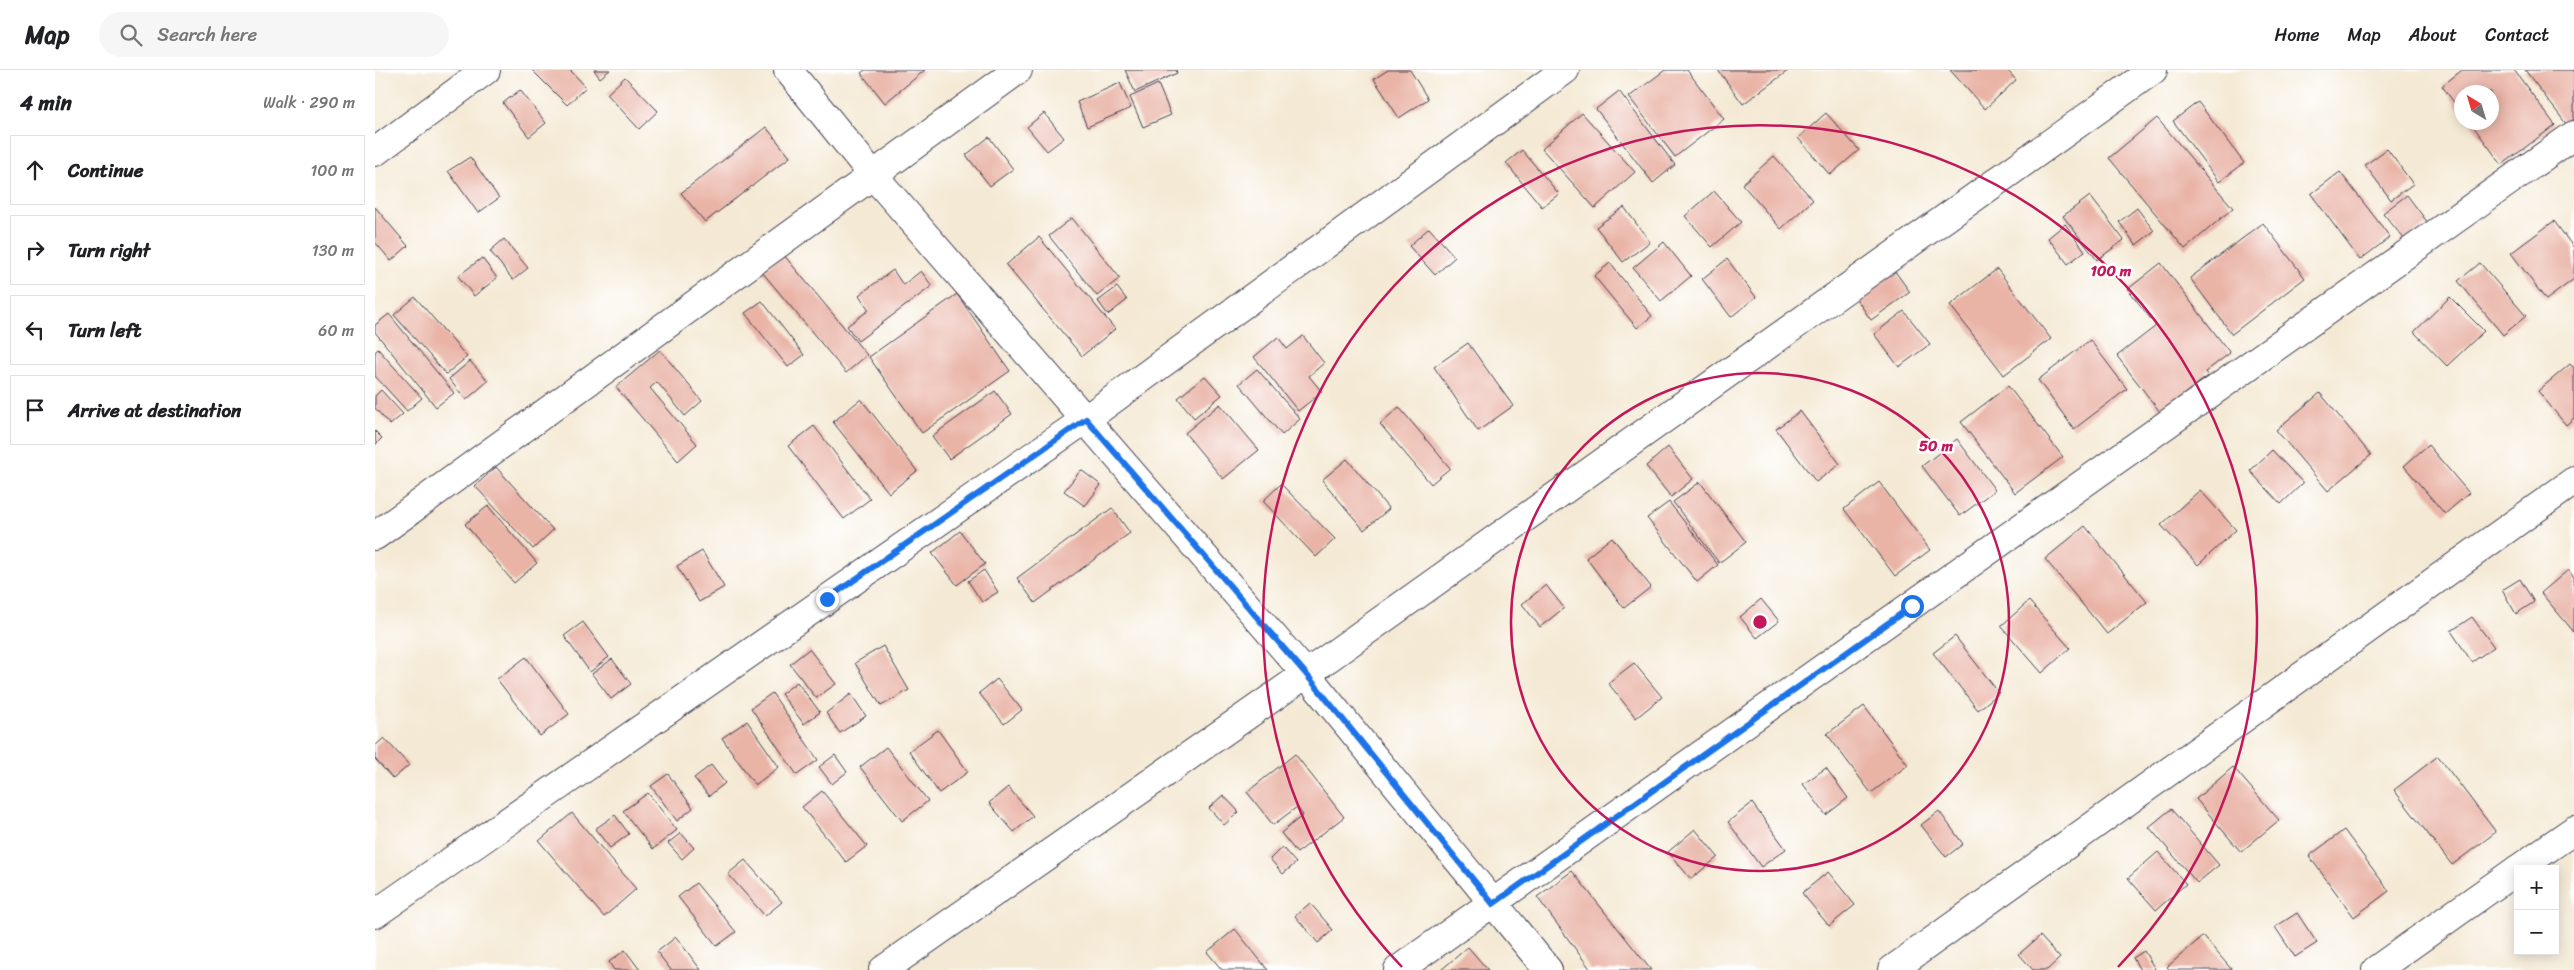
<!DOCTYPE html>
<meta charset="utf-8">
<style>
body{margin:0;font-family:Sriracha,sans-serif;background:#f6f6f6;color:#202124}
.controls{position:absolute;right:15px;bottom:15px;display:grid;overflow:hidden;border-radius:0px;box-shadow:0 2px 12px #0003}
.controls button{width:45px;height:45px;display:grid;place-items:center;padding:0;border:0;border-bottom:1px solid #e0e0e0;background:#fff;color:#202124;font:25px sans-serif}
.compass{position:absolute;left:2079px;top:15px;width:45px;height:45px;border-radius:50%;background:#fff;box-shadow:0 2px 12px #0003;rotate:322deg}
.stop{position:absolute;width:15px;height:15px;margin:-11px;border:4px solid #1a73e8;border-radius:50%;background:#fff}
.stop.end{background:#1a73e8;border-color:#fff;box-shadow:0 1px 5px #0008}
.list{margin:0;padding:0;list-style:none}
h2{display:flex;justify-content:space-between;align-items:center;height:65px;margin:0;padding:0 20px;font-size:21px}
h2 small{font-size:16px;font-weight:400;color:#757577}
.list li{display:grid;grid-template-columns:32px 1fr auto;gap:15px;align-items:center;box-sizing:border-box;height:70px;margin:0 10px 10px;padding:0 10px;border:1px solid #e0e0e0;border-radius:0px}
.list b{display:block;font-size:19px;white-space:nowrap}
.list em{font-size:16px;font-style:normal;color:#757577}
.icon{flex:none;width:28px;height:28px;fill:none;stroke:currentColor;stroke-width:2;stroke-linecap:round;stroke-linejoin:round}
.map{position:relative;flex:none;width:2199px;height:900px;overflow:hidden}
header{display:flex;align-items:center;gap:30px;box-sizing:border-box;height:70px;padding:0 25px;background:#fff;border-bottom:1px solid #e0e0e0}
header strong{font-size:24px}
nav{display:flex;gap:28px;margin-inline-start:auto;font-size:18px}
.search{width:350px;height:45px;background:#f6f6f6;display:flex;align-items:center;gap:12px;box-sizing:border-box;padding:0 18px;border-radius:28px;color:#757577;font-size:19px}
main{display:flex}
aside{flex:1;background:#fff}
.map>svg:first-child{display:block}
.building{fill:#e9b3a6}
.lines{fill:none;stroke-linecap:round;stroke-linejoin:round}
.street-casing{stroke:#424052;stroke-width:30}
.street{stroke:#fff;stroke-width:28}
.route{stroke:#1a73e8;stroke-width:6}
.ring{fill:none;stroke:#c2185b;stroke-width:2.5}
.centre{fill:#c2185b;stroke:#fff;stroke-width:2.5}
.ring-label{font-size:15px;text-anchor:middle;font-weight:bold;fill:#c2185b;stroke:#fff;stroke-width:5;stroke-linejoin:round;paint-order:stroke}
</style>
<header>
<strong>Map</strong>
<div class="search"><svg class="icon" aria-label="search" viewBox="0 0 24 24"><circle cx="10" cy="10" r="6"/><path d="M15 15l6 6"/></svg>Search here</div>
<nav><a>Home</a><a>Map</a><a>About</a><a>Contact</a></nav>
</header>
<main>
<aside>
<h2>4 min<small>Walk · 290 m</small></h2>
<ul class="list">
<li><svg class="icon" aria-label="ahead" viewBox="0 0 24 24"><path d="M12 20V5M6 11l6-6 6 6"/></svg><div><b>Continue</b></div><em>100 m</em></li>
<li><svg class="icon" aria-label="right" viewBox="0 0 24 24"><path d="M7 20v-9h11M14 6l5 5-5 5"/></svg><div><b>Turn right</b></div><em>130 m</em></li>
<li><svg class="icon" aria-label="left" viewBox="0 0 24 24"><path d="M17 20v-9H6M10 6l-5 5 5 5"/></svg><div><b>Turn left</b></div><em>60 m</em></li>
<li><svg class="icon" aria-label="arrive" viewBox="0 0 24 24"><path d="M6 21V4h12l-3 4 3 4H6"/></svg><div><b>Arrive at destination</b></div></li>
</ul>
</aside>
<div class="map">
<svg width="2199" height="900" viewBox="0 0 2199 900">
<rect width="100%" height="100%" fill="#fff"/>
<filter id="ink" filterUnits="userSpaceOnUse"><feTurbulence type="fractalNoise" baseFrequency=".02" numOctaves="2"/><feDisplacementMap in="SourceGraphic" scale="10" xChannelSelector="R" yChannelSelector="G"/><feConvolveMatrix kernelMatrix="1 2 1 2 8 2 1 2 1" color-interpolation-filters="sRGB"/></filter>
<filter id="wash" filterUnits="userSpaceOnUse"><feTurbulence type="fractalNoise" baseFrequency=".0096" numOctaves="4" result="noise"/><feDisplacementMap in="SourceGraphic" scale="20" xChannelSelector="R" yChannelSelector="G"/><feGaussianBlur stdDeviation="1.12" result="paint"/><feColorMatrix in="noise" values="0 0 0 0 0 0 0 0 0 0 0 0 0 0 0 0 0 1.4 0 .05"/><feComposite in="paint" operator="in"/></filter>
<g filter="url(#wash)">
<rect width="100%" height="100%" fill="#f4e9d4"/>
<g id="blocks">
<g class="building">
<path d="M157,0H195L211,17L192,35Z"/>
<path d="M219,0H235L225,8Z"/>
<path d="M490,0H550L510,33L486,3Z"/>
<path d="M750,0H801L802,3L760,22Z"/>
<path d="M1013,0H1035L1053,29L1024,48L999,9Z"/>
<path d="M1290,0H1312L1349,49L1300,87L1254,27Z"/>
<path d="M1343,0H1414L1368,34Z"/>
<path d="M1575,0H1632L1641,10L1610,39Z"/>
<path d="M2087,0H2139L2180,55L2127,95L2095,52H2116V22H2086V42L2067,16Z"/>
<path d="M2150,0H2199V49L2192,55Z"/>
<path d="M250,7L283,41L264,59L232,24Z"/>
<path d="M745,13L756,38L712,57L702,32Z"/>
<path d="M783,14L796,45L768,57L755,27Z"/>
<path d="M145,20L171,53L154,67L128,33Z"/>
<path d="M1244,21L1300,95L1278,113L1221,39Z"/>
<path d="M1823,32L1869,93L1844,112L1798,51Z"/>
<path d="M669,43L689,68L672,81L652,57Z"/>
<path d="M1207,43L1260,102L1220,138L1167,79Z"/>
<path d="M1451,43L1484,80L1455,105L1423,68Z"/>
<path d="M1782,48L1858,138L1810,179L1734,88Z"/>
<path d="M391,57L415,87L330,152L306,123Z"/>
<path d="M614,67L638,99L615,116L591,85Z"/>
<path d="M2012,79L2038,114L2016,130L1990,95Z"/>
<path d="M1147,80L1184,124L1167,137L1131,93Z"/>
<path d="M1399,86L1438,130L1406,159L1367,114Z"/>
<path d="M95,87L124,128L103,143L73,101Z"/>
<path d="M1965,102L2015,167L1985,190L1936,124Z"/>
<path d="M1339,121L1366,152L1337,177L1310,146Z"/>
<path d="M2032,125L2053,153L2030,170L2008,143Z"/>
<path d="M1715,126L1749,170L1722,190L1688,146Z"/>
<path d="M0,137L33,176L16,191L0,172Z"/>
<path d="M1249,137L1275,172L1248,192L1221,157Z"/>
<path d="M1762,138L1779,161L1761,175L1744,152Z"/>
<path d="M697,148L745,208L722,226L674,166Z"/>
<path d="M2179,151L2199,178V209L2171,230L2136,183Z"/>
<path d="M1888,153L1930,208L1857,264L1815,208Z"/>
<path d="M1690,154L1710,181L1693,194L1673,168Z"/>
<path d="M1054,158L1080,187L1060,205L1034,176Z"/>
<path d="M664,167L740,259L707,286L631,195Z"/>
<path d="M129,169L153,198L138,210L115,181Z"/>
<path d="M1289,172L1316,206L1286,231L1258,198Z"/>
<path d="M408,184L492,285L471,303L387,202Z"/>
<path d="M107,188L122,208L99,226L83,206Z"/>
<path d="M1352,189L1381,227L1356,247L1327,209Z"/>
<path d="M1235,193L1277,246L1262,258L1219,206Z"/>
<path d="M1786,193L1855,283L1830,302L1833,306L1785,342L1742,286L1781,256L1753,219Z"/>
<path d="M2105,193L2151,246L2128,265L2083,211Z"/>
<path d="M1622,199L1676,269L1629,305L1575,235Z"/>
<path d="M518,200L528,215L546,201L557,216L483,271L472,256L494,240L484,225Z"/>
<path d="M1519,200L1535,222L1496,250L1480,227Z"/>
<path d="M742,217L752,230L733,245L723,231Z"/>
<path d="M582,224L635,301L547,363L494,287Z"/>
<path d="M40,227L92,287L71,304L19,245Z"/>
<path d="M2075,227L2109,261L2072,296L2039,262Z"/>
<path d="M387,231L429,285L413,297L370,243Z"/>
<path d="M1529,241L1555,274L1524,297L1499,264Z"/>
<path d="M14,244L79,323L61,337L0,262V255Z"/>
<path d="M928,266L949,293L934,306L947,322L923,341L879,287L903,267L912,279Z"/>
<path d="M1715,270L1752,319L1699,359L1663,310Z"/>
<path d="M1093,273L1138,336L1103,361L1059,297Z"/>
<path d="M3,279L47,328L32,341L0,306V282Z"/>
<path d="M285,280L327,331L310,346L282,312L275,318L322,374L303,391L241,317Z"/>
<path d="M95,291L113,311L91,330L74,309Z"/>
<path d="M2195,294L2199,298V348L2191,355L2163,321Z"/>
<path d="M882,299L925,349L907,365L864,314Z"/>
<path d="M830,306L847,325L819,348L803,328Z"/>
<path d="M1633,316L1688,387L1640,423L1586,352Z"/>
<path d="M6,320L28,344L15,355L0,338V326Z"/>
<path d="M620,321L637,344L574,389L557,366Z"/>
<path d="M1945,323L1996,385L1953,421L1901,360Z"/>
<path d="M486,329L542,401L514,423L458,352Z"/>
<path d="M845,334L884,380L848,409L810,363Z"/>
<path d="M1024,337L1075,398L1056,414L1005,354Z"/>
<path d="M1425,341L1465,394L1441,412L1401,359Z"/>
<path d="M439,356L495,429L469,449L413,376Z"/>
<path d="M0,361L7,368L0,375Z"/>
<path d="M1582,369L1620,420L1585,446L1547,396Z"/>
<path d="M2053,375L2094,423L2070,444L2029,396Z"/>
<path d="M1293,377L1318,409L1296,427L1271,396Z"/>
<path d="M1897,380L1928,413L1906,434L1875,401Z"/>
<path d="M972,389L1014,439L989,460L947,410Z"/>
<path d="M121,397L178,460L158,479L100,416Z"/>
<path d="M706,400L726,415L710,436L689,421Z"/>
<path d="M1325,412L1371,472L1344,493L1298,432Z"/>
<path d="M1504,412L1555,480L1520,506L1469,439Z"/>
<path d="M906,414L960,469L941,487L888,431Z"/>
<path d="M1825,420L1861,460L1823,495L1786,455Z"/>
<path d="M1294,432L1343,495L1322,512L1272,448Z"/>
<path d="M113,436L162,493L139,513L90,454Z"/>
<path d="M737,438L755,463L660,533L642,508Z"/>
<path d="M1710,456L1772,532L1732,564L1670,489Z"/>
<path d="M585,461L610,494L582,515L557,483Z"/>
<path d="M1237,467L1276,517L1249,538L1211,488Z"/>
<path d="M327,481L349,517L324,532L302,496Z"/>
<path d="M609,500L623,522L607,532L593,511Z"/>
<path d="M2193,500L2199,507V562L2166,523Z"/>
<path d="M2145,509L2159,532L2141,544L2127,520Z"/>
<path d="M1171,515L1189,538L1165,557L1147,534Z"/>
<path d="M1386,529L1404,551L1382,568L1365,547Z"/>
<path d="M1654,531L1695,578L1667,603L1626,556Z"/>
<path d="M2097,547L2119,577L2097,592L2076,561Z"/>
<path d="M208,552L234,587L215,602L189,566Z"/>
<path d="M1580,566L1624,623L1603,640L1558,583Z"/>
<path d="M508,576L534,620L506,636L480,593Z"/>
<path d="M434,579L461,614L441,628L415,594Z"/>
<path d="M151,587L194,644L165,666L122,609Z"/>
<path d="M237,589L256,614L236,629L217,604Z"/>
<path d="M1259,593L1287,627L1261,648L1233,613Z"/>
<path d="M622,609L647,640L629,654L604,623Z"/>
<path d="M422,612L445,642L429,654L406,624Z"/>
<path d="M397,623L443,690L422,705L376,638Z"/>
<path d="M476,624L491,646L465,663L451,643Z"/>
<path d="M1489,636L1533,695L1496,723L1452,664Z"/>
<path d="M372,651L404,697L380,715L347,668Z"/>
<path d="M563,660L593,702L564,723L534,681Z"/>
<path d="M9,668L34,695L18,709L0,689V676Z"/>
<path d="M511,677L553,731L527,751L485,697Z"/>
<path d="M920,684L969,747L922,783L906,763L928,745L922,737L898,755L872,722Z"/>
<path d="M460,685L472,702L457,714L444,697Z"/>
<path d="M2063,686L2121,762L2077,795L2019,720Z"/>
<path d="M336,695L350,713L334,726L319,708Z"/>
<path d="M1858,697L1904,750L1866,782L1821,729Z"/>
<path d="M1451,698L1473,728L1451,745L1428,714Z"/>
<path d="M293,704L318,738L302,751L276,716Z"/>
<path d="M633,717L658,746L639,762L614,733Z"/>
<path d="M447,721L492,776L471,792L427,737Z"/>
<path d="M273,723L302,760L278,779L248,741Z"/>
<path d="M848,725L864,742L849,755L834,738Z"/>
<path d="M1377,733L1411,779L1386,797L1353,752Z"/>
<path d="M1796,739L1844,795L1822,813L1774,757Z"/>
<path d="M1564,741L1588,774L1571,787L1546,755Z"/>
<path d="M197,743L261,819L229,847L164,771Z"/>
<path d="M240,745L254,764L235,778L220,759Z"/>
<path d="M1320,759L1343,787L1316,809L1293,782Z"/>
<path d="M1969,760L2014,821L1979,847L1934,786Z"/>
<path d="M306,763L319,778L307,789L293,773Z"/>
<path d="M907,777L921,793L908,804L895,789Z"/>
<path d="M1783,782L1811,814L1781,840L1753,808Z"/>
<path d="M370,790L407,832L390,846L353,804Z"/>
<path d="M1197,801L1276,900H1216L1162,827Z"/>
<path d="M1453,802L1480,835L1454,856L1427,823Z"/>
<path d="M321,813L361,862L342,876L303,827Z"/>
<path d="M935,833L958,860L943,873L920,846Z"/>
<path d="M1922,843L1942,873L1920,887L1900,857Z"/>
<path d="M860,859L893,900H847L832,882Z"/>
<path d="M1665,866L1685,888L1672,900H1658L1644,884Z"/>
<path d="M1828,866L1857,900H1795L1792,897Z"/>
<path d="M301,867L326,900H296L282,882Z"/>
<path d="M1093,877L1113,900H1066Z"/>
<path d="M250,880L265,900H239L234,892Z"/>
<path d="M1769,881L1780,899L1778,900H1765L1758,888Z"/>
</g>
</g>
</g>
<g filter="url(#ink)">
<use href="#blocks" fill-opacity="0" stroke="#424052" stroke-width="1"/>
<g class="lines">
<defs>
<g id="street">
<path d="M413,0L498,105L931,604L1173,900"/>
<path d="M0,82L111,0"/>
<path d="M0,466L643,0"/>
<path d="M2143,799L2199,760"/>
<path d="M0,844L711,349L1190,0"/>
<path d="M508,900L931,604L1778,0"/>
<path d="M1023,900L2199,65"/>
<path d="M1517,900L2199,411"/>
<path d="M2001,900L2143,799"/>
</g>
</defs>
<use href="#street" class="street-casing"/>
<use href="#street" class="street"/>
</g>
</g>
<g class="lines" filter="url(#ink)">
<path class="route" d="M452,529L711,349L931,604L1118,834L1537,536"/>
</g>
<g class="ring">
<circle cx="1385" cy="552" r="249"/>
<path d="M1027 897A497 497 0 1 1 1743 897"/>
</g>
<circle cx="1385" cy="552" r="8" class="centre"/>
<g class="ring-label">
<text x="1736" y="206">100 m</text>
<text x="1561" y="381">50 m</text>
</g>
</svg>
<div class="controls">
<button>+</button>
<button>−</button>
</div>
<svg class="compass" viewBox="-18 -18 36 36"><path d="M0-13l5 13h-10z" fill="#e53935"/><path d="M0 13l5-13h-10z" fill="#757577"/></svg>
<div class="stop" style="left:1537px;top:536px"></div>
<div class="stop end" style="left:452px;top:529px"></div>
</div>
</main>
